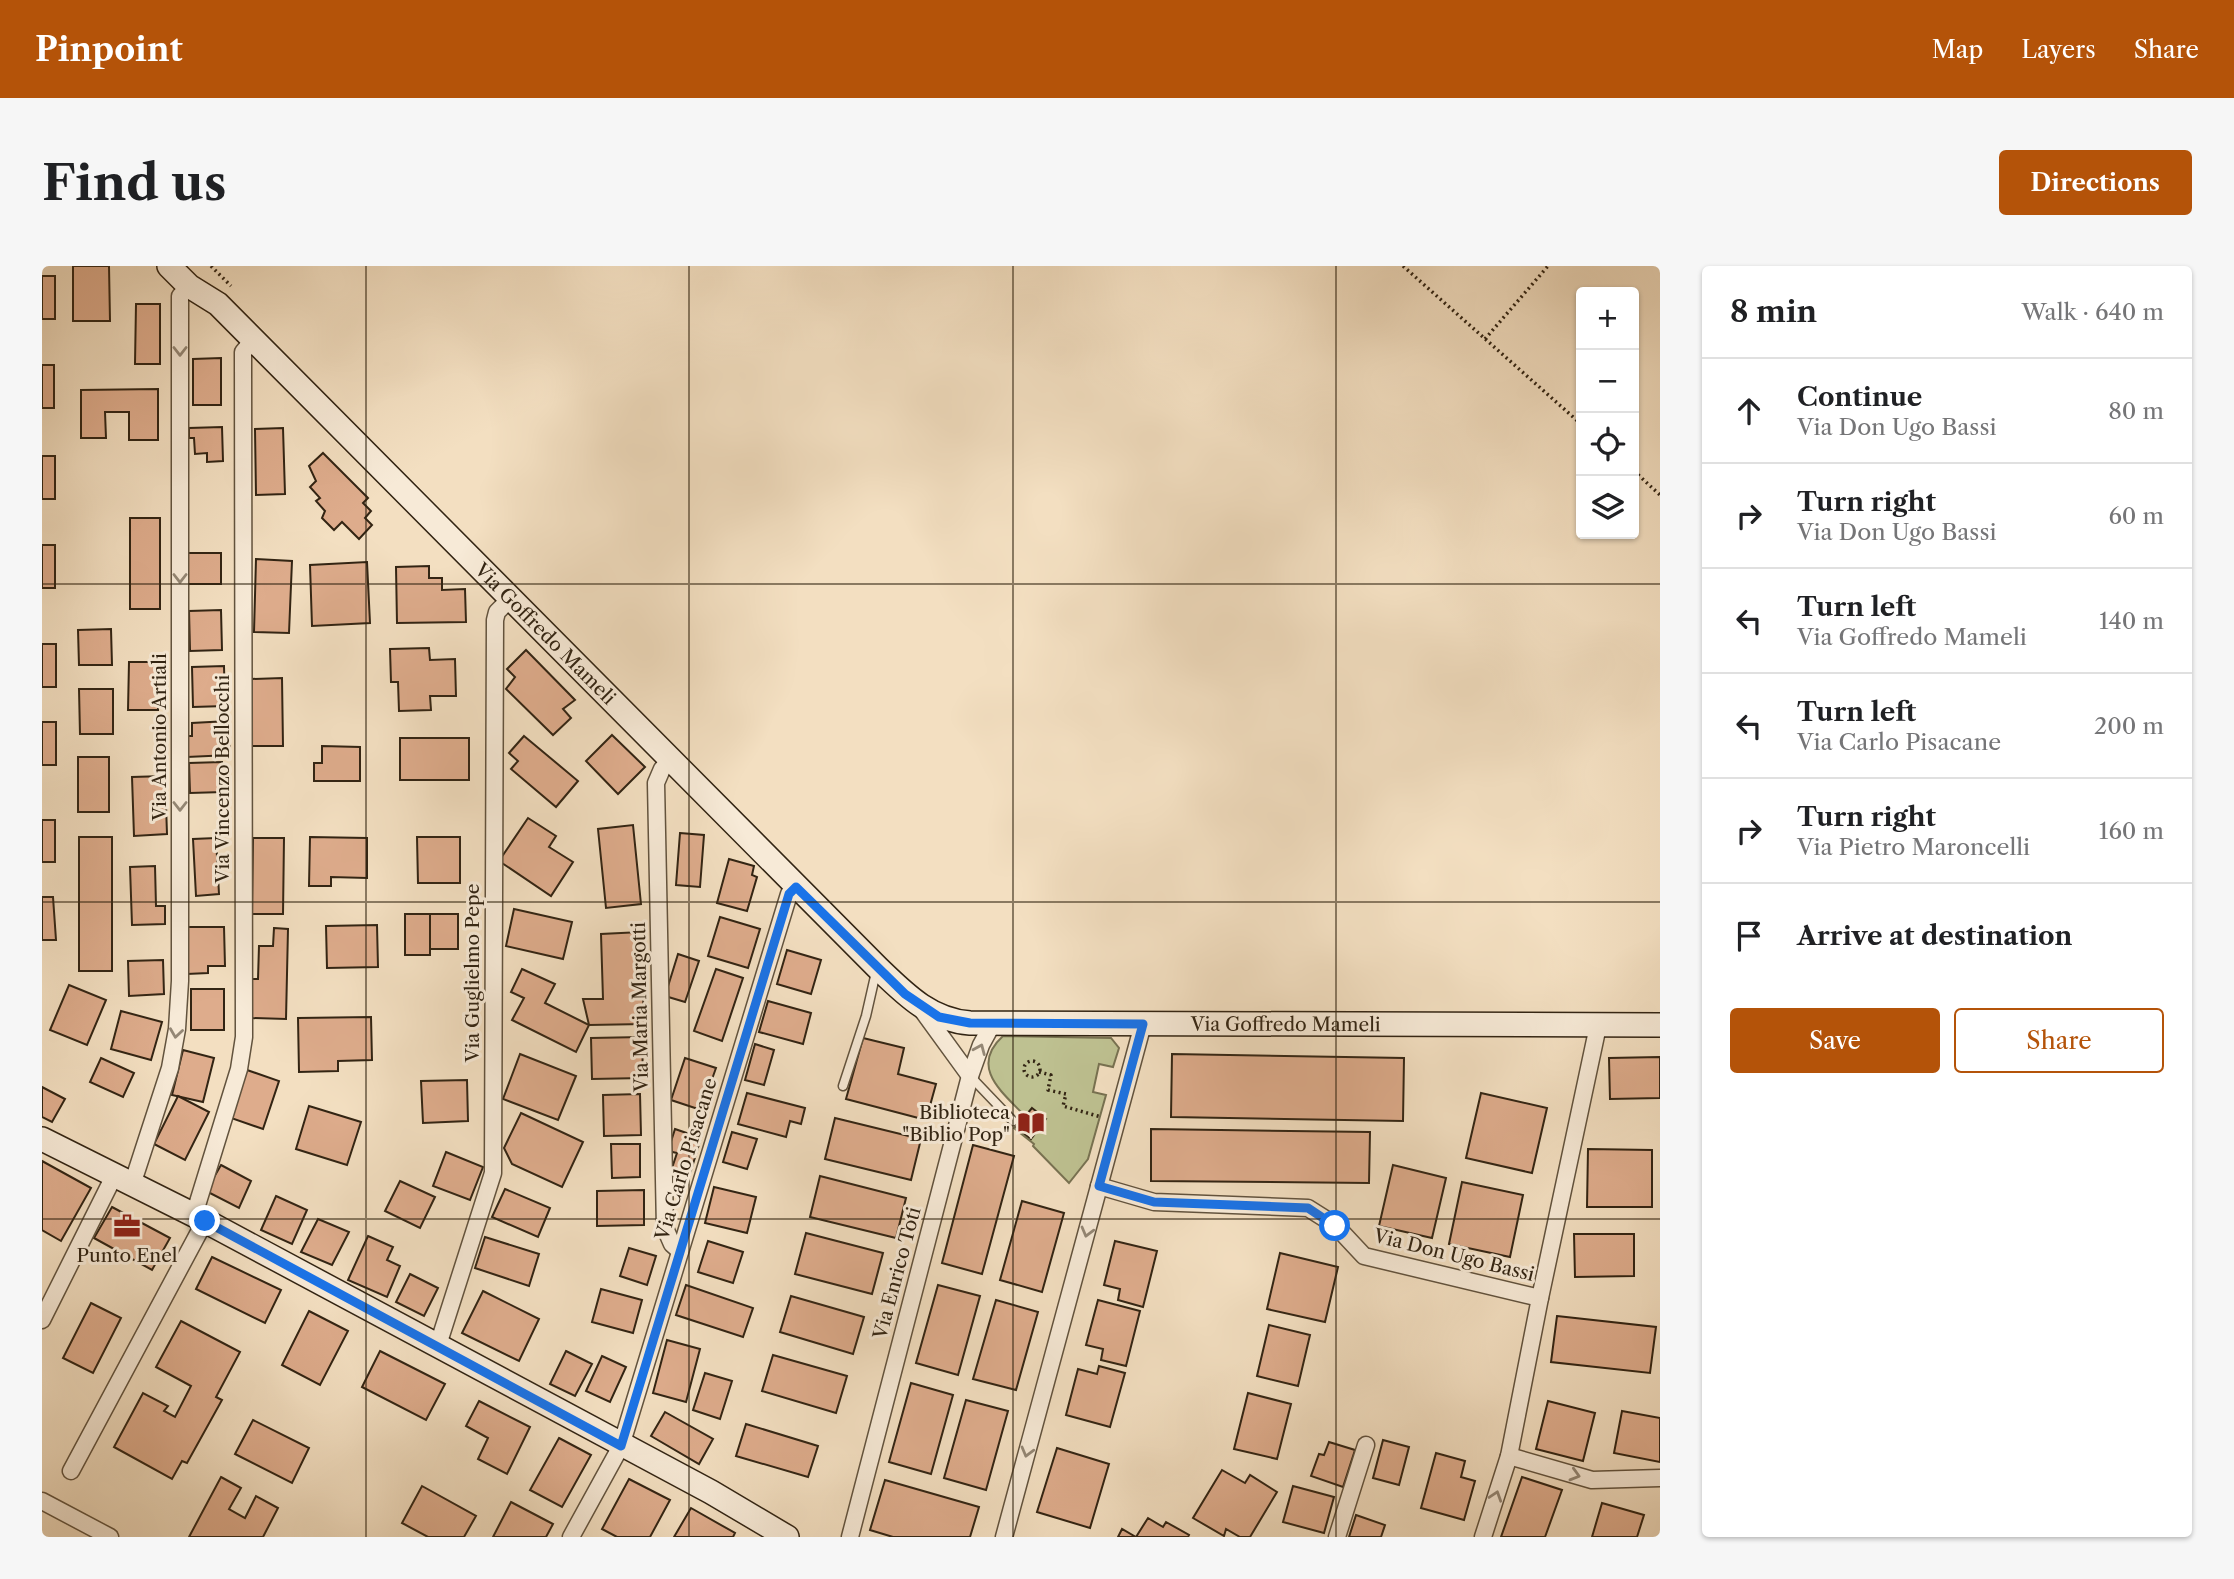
<!DOCTYPE html>
<meta charset="utf-8">
<style>
body{margin:0;font-family:"Libre Caslon Text",serif;background:#f6f6f6;color:#202124}
.controls{position:absolute;right:21px;top:21px;display:grid;overflow:hidden;border-radius:7px;box-shadow:0 2px 5px #0004}
.controls button{width:63px;height:63px;display:grid;place-items:center;padding:0;border:0;border-bottom:2px solid #e0e0e0;background:#fff;color:#202124;font:35px sans-serif}
.stop{position:absolute;width:21px;height:21px;margin:-16px;border:5px solid #1a73e8;border-radius:50%;background:#fff}
.stop.end{background:#1a73e8;border-color:#fff;box-shadow:0 2px 7px #0008}
.list{margin:0;padding:0;list-style:none}
h2{display:flex;justify-content:space-between;align-items:center;height:91px;margin:0;padding:0 28px;font-size:30px}
h2 small{font-size:23px;font-weight:400;color:#757577}
.list li{display:grid;grid-template-columns:46px 1fr auto;gap:21px;align-items:center;box-sizing:border-box;height:105px;padding:0 28px;border-top:2px solid #e0e0e0}
.list b{display:block;font-size:26px;white-space:nowrap}
.list p{margin:0;font-size:23px;white-space:nowrap;color:#757577}
.list em{font-size:23px;font-style:normal;color:#757577}
.actions{display:flex;gap:14px;padding:21px 28px}
.actions a{flex:1;padding:16px 0;border:2px solid #b45309;border-radius:7px;text-align:center;font-size:24px;color:#b45309}
.actions .main{background:#b45309;color:#fff}
.icon{flex:none;width:38px;height:38px;fill:none;stroke:currentColor;stroke-width:2;stroke-linecap:round;stroke-linejoin:round}
.map{position:relative;flex:none;width:1618px;height:1271px;overflow:hidden;border-radius:7px}
header{display:flex;align-items:center;gap:42px;box-sizing:border-box;height:98px;padding:0 35px;background:#b45309;color:#fff}
header strong{font-size:33px}
nav{display:flex;gap:38px;margin-inline-start:auto;font-size:24px}
.intro{display:flex;align-items:center;justify-content:space-between;box-sizing:border-box;height:168px;padding:0 42px}
h1{margin:0;font-size:49px}
.button{padding:18px 32px;border-radius:7px;background:#b45309;color:#fff;font-size:24px;font-weight:700}
main{display:flex;gap:42px;padding:0 42px}
aside{flex:1;background:#fff;border-radius:7px;box-shadow:0 2px 5px #0004}
.map>svg:first-child{display:block}
.green{fill:#bec191;stroke:#787252;stroke-width:2}
.building{fill:#deac8c;stroke:#322413;stroke-width:2}
.lines{fill:none;stroke-linecap:round;stroke-linejoin:round}
.lane-casing{stroke:#62533e;stroke-width:11}
.street-casing{stroke:#62533e;stroke-width:19}
.secondary-casing{stroke:#322413;stroke-width:26}
.path{stroke:#322413;stroke-width:3.5;stroke-dasharray:2 3.5;stroke-linecap:butt}
.lane{stroke:#f7ead7;stroke-width:8}
.street{stroke:#f7ead7;stroke-width:16}
.secondary{stroke:#f7ead7;stroke-width:23}
.oneway{stroke:#948775}
.route{stroke:#1a73e8;stroke-width:9}
.grid{fill:none;stroke:#322413;stroke-width:2;stroke-opacity:0.55}
.labels{text-anchor:middle;dominant-baseline:central;stroke-width:6;stroke-linejoin:round;paint-order:stroke}
.street-label{font-size:19px;fill:#322413;stroke:#f7ead7}
.poi-label{font-size:19px;fill:#322413;stroke:#f7ead7;text-anchor:end}
</style>
<header>
<strong>Pinpoint</strong>
<nav><a>Map</a><a>Layers</a><a>Share</a></nav>
</header>
<div class="intro"><h1>Find us</h1><a class="button">Directions</a></div>
<main>
<div class="map">
<svg width="1618" height="1271" viewBox="0 0 1618 1271">
<rect width="100%" height="100%" fill="#f3dfc1"/>
<filter id="stains"><feTurbulence type="fractalNoise" baseFrequency=".00286" numOctaves="4"/><feColorMatrix values="0 0 0 0 .2 0 0 0 0 .09 0 0 0 0 .02 0 0 0 .5 -.17"/></filter>
<radialGradient id="worn" r=".72"><stop offset=".6" stop-color="#630" stop-opacity="0"/><stop offset="1" stop-color="#630" stop-opacity=".3"/></radialGradient>
<path class="green" d="M961,770L1069,772L1077,782L1071,801L1057,798L1051,826L1064,829L1046,893L1027,917L991,880L992,878L972,862L982,849C960,826 927,801 961,770Z"/>
<g class="building">
<path d="M31,0H67L68,55H31Z"/>
<rect x="0" y="10" width="13" height="43"/>
<path d="M94,38H118V98H93Z"/>
<path d="M179,92V139H151V93Z"/>
<rect x="0" y="99" width="12" height="43"/>
<path d="M116,123V174H87V146H63L64,172H39V124Z"/>
<path d="M180,161L181,195L165,196V187L153,188L152,172H147V162Z"/>
<path d="M241,162L243,228L214,229L213,163Z"/>
<path d="M281,187L326,232L321,237L329,245L323,252L330,259L317,273L300,256L292,264L280,252L283,245L274,235L278,232L268,221L274,215L267,200Z"/>
<rect x="0" y="190" width="13" height="43"/>
<rect x="88" y="252" width="30" height="91"/>
<rect x="0" y="279" width="13" height="43"/>
<rect x="146" y="287" width="33" height="31"/>
<path d="M214,293L250,295L247,367L212,366Z"/>
<path d="M325,296L328,357L270,360L268,299Z"/>
<path d="M387,300V312H400V324L423,323L424,356L355,357L354,301Z"/>
<path d="M179,344L180,384L148,385L147,345Z"/>
<path d="M69,363L70,399H37L36,364Z"/>
<rect x="0" y="378" width="14" height="43"/>
<path d="M387,382L388,394L413,393L414,430H388L389,444L357,445L356,416H349L348,383Z"/>
<path d="M484,384L533,434L521,443L529,452L511,469L464,423L473,411L465,403Z"/>
<path d="M87,396H116V444H86Z"/>
<path d="M182,400L183,440L151,441L150,401Z"/>
<path d="M240,412L241,480H210L209,413Z"/>
<path d="M37,423H71V468H38Z"/>
<path d="M186,455L188,489L145,491L144,470H150V457Z"/>
<rect x="0" y="456" width="14" height="43"/>
<path d="M570,469L603,501L576,528L544,495Z"/>
<path d="M482,470L536,515L514,541L469,503L476,495L467,487Z"/>
<rect x="358" y="472" width="69" height="42"/>
<path d="M280,480L318,481V515H272V497H280Z"/>
<rect x="36" y="491" width="31" height="55"/>
<path d="M180,496L181,526L148,527L147,497Z"/>
<path d="M123,510L125,568L92,570L90,511Z"/>
<path d="M486,552L514,570L507,581L531,596L509,630L457,595Z"/>
<rect x="0" y="554" width="13" height="42"/>
<path d="M591,559L599,638L564,642L556,563Z"/>
<path d="M638,567L662,569L658,621L634,619Z"/>
<rect x="37" y="571" width="33" height="134"/>
<path d="M268,571L325,572V612L289,611V620H267Z"/>
<path d="M375,571H418V617H376Z"/>
<path d="M174,572L177,628L154,630L151,573Z"/>
<path d="M211,572H242L241,648H210Z"/>
<path d="M687,593L712,600L710,609L715,611L705,645L675,637Z"/>
<path d="M113,600L114,640H123V658L90,659L88,601Z"/>
<path d="M0,631H11L14,674H0Z"/>
<path d="M472,643L530,656L521,693L464,680Z"/>
<rect x="363" y="648" width="25" height="41"/>
<rect x="388" y="648" width="28" height="35"/>
<path d="M678,651L718,663L706,702L666,690Z"/>
<path d="M335,659L336,701L285,702L284,660Z"/>
<path d="M144,661H182L183,700H166V707L145,708Z"/>
<path d="M232,662L246,663L244,753L208,752L209,713H216L217,680H231Z"/>
<path d="M599,666L602,758L547,759L541,733H561L559,668Z"/>
<path d="M745,684L779,694L769,728L735,718Z"/>
<path d="M636,688L657,695L643,736L623,730Z"/>
<path d="M121,694L122,728L87,730L86,695Z"/>
<path d="M480,703L513,718L503,737L547,759L534,786L470,754L482,732L469,726Z"/>
<path d="M674,703L701,712L680,775L652,765Z"/>
<path d="M27,719L64,734L45,779L8,764Z"/>
<rect x="149" y="723" width="33" height="41"/>
<path d="M726,735L769,747L761,778L717,766Z"/>
<path d="M79,745L120,756L109,794L69,783Z"/>
<path d="M329,751L330,794L296,795V805L257,806L256,752Z"/>
<path d="M600,771L601,812L550,813L549,772Z"/>
<path d="M821,772L862,782L856,808L894,818L884,854L804,833Z"/>
<path d="M713,778L732,784L722,819L703,814Z"/>
<path d="M141,784L172,792L161,836L130,829Z"/>
<path d="M478,788L534,810L516,854L461,833Z"/>
<path d="M1130,788L1362,792L1361,855L1129,851Z"/>
<path d="M1618,791V832L1568,833L1567,792Z"/>
<path d="M59,792L92,807L81,831L48,816Z"/>
<path d="M643,792L674,802L659,844L629,834Z"/>
<path d="M205,804L237,815L221,863L189,852Z"/>
<path d="M425,814L426,855L381,857L379,815Z"/>
<path d="M0,821L23,833L10,856L0,851Z"/>
<path d="M705,827L763,842L759,858L748,855L744,871L696,858Z"/>
<path d="M1439,827L1505,842L1490,907L1424,892Z"/>
<path d="M598,828L599,869L562,870L561,829Z"/>
<path d="M136,830L167,846L143,894L112,878Z"/>
<path d="M267,840L319,856L305,899L254,883Z"/>
<path d="M990,842L1004,853L989,873L974,861Z"/>
<path d="M479,847L541,876L520,921L470,898L462,882Z"/>
<path d="M793,852L879,873L869,914L783,893Z"/>
<path d="M633,863L659,872L647,911L629,905L635,887L626,885Z"/>
<path d="M1109,863L1328,866L1327,917L1109,915Z"/>
<path d="M690,866L715,873L705,903L681,896Z"/>
<path d="M569,878H598V911L570,912Z"/>
<path d="M931,879L972,890L940,1008L900,997Z"/>
<path d="M1546,883L1610,884V941H1545Z"/>
<path d="M404,886L441,901L428,934L391,920Z"/>
<path d="M0,895L49,922L19,975L0,964Z"/>
<path d="M179,899L209,915L197,942L164,925Z"/>
<path d="M1351,899L1404,912L1390,972L1337,960Z"/>
<path d="M778,910L864,932L854,972L768,951Z"/>
<path d="M358,915L393,931L378,962L343,945Z"/>
<path d="M1420,916L1481,929L1468,991L1407,978Z"/>
<path d="M672,921L714,931L705,967L663,957Z"/>
<path d="M463,923L508,942L496,971L450,951Z"/>
<path d="M602,924V959L555,960V925Z"/>
<path d="M234,930L265,944L250,978L219,964Z"/>
<path d="M980,935L1022,947L1000,1026L958,1014Z"/>
<path d="M70,941L128,972L110,1004L52,972Z"/>
<path d="M276,953L307,966L290,999L259,986Z"/>
<path d="M764,967L841,987L830,1028L753,1008Z"/>
<path d="M1532,968H1592V1010L1533,1011Z"/>
<path d="M326,970L351,981L345,994L358,1000L345,1031L306,1014Z"/>
<path d="M443,971L497,988L487,1020L433,1002Z"/>
<path d="M666,975L701,986L691,1017L656,1006Z"/>
<path d="M1073,975L1115,985L1101,1041L1076,1034L1078,1023L1062,1019Z"/>
<path d="M587,982L614,990L605,1019L578,1010Z"/>
<path d="M1238,987L1296,1001L1283,1056L1225,1043Z"/>
<path d="M170,991L239,1024L223,1057L154,1023Z"/>
<path d="M368,1008L396,1022L382,1050L354,1036Z"/>
<path d="M644,1019L711,1042L701,1071L634,1049Z"/>
<path d="M896,1019L938,1030L916,1109L874,1097Z"/>
<path d="M559,1023L600,1034L591,1067L550,1056Z"/>
<path d="M441,1025L497,1053L477,1095L420,1067Z"/>
<path d="M749,1030L822,1051L811,1088L738,1066Z"/>
<path d="M954,1034L996,1046L974,1124L931,1113Z"/>
<path d="M1056,1034L1098,1045L1084,1100L1059,1094L1061,1083L1044,1079Z"/>
<path d="M49,1037L79,1052L51,1107L21,1092Z"/>
<path d="M267,1045L306,1065L278,1119L240,1099Z"/>
<path d="M1515,1050L1614,1061L1608,1107L1509,1096Z"/>
<path d="M139,1055L198,1086L174,1131L180,1134L145,1197L140,1195L130,1213L72,1181L101,1127L126,1140L122,1145L133,1151L149,1120L114,1101Z"/>
<path d="M1227,1059L1268,1069L1256,1120L1215,1110Z"/>
<path d="M625,1074L658,1083L644,1136L611,1127Z"/>
<path d="M338,1085L403,1118L384,1154L320,1121Z"/>
<path d="M524,1085L550,1098L533,1130L508,1118Z"/>
<path d="M731,1089L805,1110L794,1147L720,1125Z"/>
<path d="M560,1090L584,1101L568,1136L544,1125Z"/>
<path d="M1057,1100L1083,1107L1068,1161L1024,1149L1036,1103L1055,1108Z"/>
<path d="M663,1107L690,1115L678,1153L651,1144Z"/>
<path d="M869,1117L911,1129L889,1208L847,1196Z"/>
<path d="M1206,1127L1249,1138L1235,1193L1192,1183Z"/>
<path d="M924,1134L966,1145L944,1224L902,1212Z"/>
<path d="M437,1135L488,1161L465,1208L436,1193L446,1172L424,1160Z"/>
<path d="M1506,1135L1553,1147L1541,1195L1494,1183Z"/>
<path d="M1580,1145L1618,1152V1196L1572,1187Z"/>
<path d="M623,1146L671,1173L657,1198L609,1170Z"/>
<path d="M211,1154L267,1182L250,1217L193,1188Z"/>
<path d="M704,1158L776,1180L766,1211L694,1190Z"/>
<path d="M517,1172L549,1189L520,1241L488,1224Z"/>
<path d="M1341,1174L1367,1181L1357,1219L1331,1212Z"/>
<path d="M1287,1176L1313,1184L1301,1221L1269,1210L1277,1188L1282,1189Z"/>
<path d="M1015,1182L1067,1198L1048,1262L995,1246Z"/>
<path d="M1394,1187L1423,1195L1419,1211L1433,1215L1422,1254L1379,1242Z"/>
<path d="M1180,1204L1203,1217L1208,1209L1235,1226L1208,1271H1198L1184,1263L1182,1270L1151,1252Z"/>
<path d="M179,1211L199,1222L187,1243L203,1252L214,1230L236,1242L221,1271H147Z"/>
<path d="M1480,1211L1520,1224L1503,1271H1459Z"/>
<path d="M587,1213L628,1234L608,1271H575L560,1263Z"/>
<path d="M843,1214L937,1241L928,1271H851L828,1264Z"/>
<path d="M380,1220L434,1250L422,1271H386L360,1257Z"/>
<path d="M1251,1220L1292,1231L1282,1267L1241,1256Z"/>
<path d="M469,1236L511,1258L504,1271H451Z"/>
<path d="M1560,1237L1602,1249L1595,1271H1550Z"/>
<path d="M649,1242L693,1267L691,1271H632Z"/>
<path d="M1314,1249L1343,1259L1339,1271H1307Z"/>
<path d="M1106,1252L1121,1261L1124,1256L1147,1269L1146,1271H1076L1080,1263L1094,1271Z"/>
</g>
<g class="lines">
<defs>
<g id="lane">
<path d="M928,810L971,855"/>
<path d="M801,820L824,750L834,706"/>
</g>
<g id="street">
<path d="M628,494L620,503L614,517L623,962L630,978L638,985"/>
<path d="M880,744L928,810"/>
<path d="M90,919L128,802L135,763L138,715V30L147,20"/>
<path d="M1057,920L1112,936L1266,942L1293,959L1322,990L1498,1032L1556,760"/>
<path d="M152,949L197,803L202,771L201,86L211,74"/>
<path d="M0,1054L72,910"/>
<path d="M396,1079L451,907L453,354L455,346L468,333"/>
<path d="M1467,1190L1550,1214L1618,1212"/>
<path d="M29,1205L163,955"/>
<path d="M0,1235L68,1271"/>
<path d="M529,1271L579,1180L747,628L754,621"/>
<path d="M808,1271L928,810L939,779L951,757"/>
<path d="M962,1271L1101,758"/>
<path d="M1295,1271L1324,1179"/>
<path d="M1441,1271L1467,1190L1498,1032"/>
</g>
<g id="secondary">
<path id="s1" d="M127,0L147,20L176,38L835,701C863,728 888,754 928,757L1618,759"/>
<path d="M0,873L152,949L669,1226L745,1271"/>
</g>
</defs>
<use href="#lane" class="lane-casing"/>
<use href="#street" class="street-casing"/>
<use href="#secondary" class="secondary-casing"/>
<g class="path">
<path d="M169,0L189,20"/>
<path d="M1361,0L1539,158"/>
<path d="M1443,73L1506,0"/>
<path d="M1592,205L1618,229"/>
<circle cx="990" cy="803" r="8"/>
<path d="M997,806L1009,809L1006,824L1024,828L1021,840L1059,851"/>
</g>
<use href="#lane" class="lane"/>
<use href="#street" class="street"/>
<use href="#secondary" class="secondary"/>
</g>
<defs><path id="oneway-chevron" d="M-2-3.5L2.5 0L-2 3.5" fill="none" stroke-width="1.6" stroke-linecap="round" stroke-linejoin="round" transform="scale(1.75)"/></defs>
<g class="oneway">
<use href="#oneway-chevron" transform="translate(138 85) rotate(90)"/>
<use href="#oneway-chevron" transform="translate(138 312) rotate(90)"/>
<use href="#oneway-chevron" transform="translate(138 540) rotate(90)"/>
<use href="#oneway-chevron" transform="translate(134 767) rotate(98)"/>
<use href="#oneway-chevron" transform="translate(938 783) rotate(-67)"/>
<use href="#oneway-chevron" transform="translate(1045 966) rotate(105)"/>
<use href="#oneway-chevron" transform="translate(985 1186) rotate(105)"/>
<use href="#oneway-chevron" transform="translate(1533 1209) rotate(16)"/>
<use href="#oneway-chevron" transform="translate(1454 1230) rotate(-72)"/>
</g>
<g class="lines">
<path class="route" d="M163,955L579,1180L747,628L754,621L863,728L897,751L928,757L1101,758L1057,920L1112,936L1266,942L1293,960"/>
</g>
<path class="grid" d="M324,0V1271M647,0V1271M971,0V1271M1294,0V1271M0,318H1618M0,636H1618M0,953H1618"/>
<defs>
<symbol id="library-bare" viewBox="-9 -9 18 18"><path d="M-6-4Q-3-5.5-.7-3.5V5Q-3 3-6 4ZM6-4Q3-5.5 .7-3.5V5Q3 3 6 4Z" fill="#8f2418" stroke="#f7ead7" stroke-width="2.5" paint-order="stroke"/></symbol>
<symbol id="office-bare" viewBox="-9 -9 18 18"><path d="M-6-3h4V-5.5h4V-3h4V5H-6ZM-1-4.5V-3h2v-1.5ZM-6 0V1H6V0Z" fill="#8f2418" stroke="#f7ead7" stroke-width="2.5" paint-order="stroke"/></symbol>
</defs>
<g fill-rule="evenodd">
<use href="#library-bare" x="970" y="838" width="38" height="38"/>
<use href="#office-bare" x="66" y="941" width="38" height="38"/>
</g>
<g class="labels">
<g class="street-label">
<text stroke="none"><textPath href="#s1" startOffset="527">Via Goffredo Mameli</textPath></text>
<text transform="translate(117 471) rotate(-90)">Via Antonio Artiali</text>
<text transform="translate(180 513) rotate(-90)">Via Vincenzo Bellocchi</text>
<text transform="translate(430 707) rotate(-90)">Via Guglielmo Pepe</text>
<text transform="translate(598 741) rotate(-91)">Via Maria Margotti</text>
<text stroke="none"><textPath href="#s1" startOffset="1424">Via Goffredo Mameli</textPath></text>
<text transform="translate(644 893) rotate(-73)">Via Carlo Pisacane</text>
<text transform="translate(1412 989) rotate(14)">Via Don Ugo Bassi</text>
<text transform="translate(855 1007) rotate(-75)">Via Enrico Toti</text>
</g>
<g class="poi-label">
<text x="968" y="846">Biblioteca<tspan x="968" dy="22">"Biblio Pop"</tspan></text>
<text x="85" y="989" text-anchor="middle">Punto Enel</text>
</g>
</g>
<rect width="100%" height="100%" filter="url(#stains)"/>
<rect width="100%" height="100%" fill="url(#worn)"/>
</svg>
<div class="controls">
<button>+</button>
<button>−</button>
<button><svg class="icon" aria-label="locate" viewBox="0 0 24 24"><circle cx="12" cy="12" r="6"/><path d="M12 2v4M12 18v4M2 12h4M18 12h4"/></svg></button>
<button><svg class="icon" aria-label="layers" viewBox="0 0 24 24"><path d="M12 4l9 5-9 5-9-5zM3 14l9 5 9-5"/></svg></button>
</div>
<div class="stop" style="left:1293px;top:960px"></div>
<div class="stop end" style="left:163px;top:955px"></div>
</div>
<aside>
<h2>8 min<small>Walk · 640 m</small></h2>
<ul class="list">
<li><svg class="icon" aria-label="ahead" viewBox="0 0 24 24"><path d="M12 20V5M6 11l6-6 6 6"/></svg><div><b>Continue</b><p>Via Don Ugo Bassi</p></div><em>80 m</em></li>
<li><svg class="icon" aria-label="right" viewBox="0 0 24 24"><path d="M7 20v-9h11M14 6l5 5-5 5"/></svg><div><b>Turn right</b><p>Via Don Ugo Bassi</p></div><em>60 m</em></li>
<li><svg class="icon" aria-label="left" viewBox="0 0 24 24"><path d="M17 20v-9H6M10 6l-5 5 5 5"/></svg><div><b>Turn left</b><p>Via Goffredo Mameli</p></div><em>140 m</em></li>
<li><svg class="icon" aria-label="left" viewBox="0 0 24 24"><path d="M17 20v-9H6M10 6l-5 5 5 5"/></svg><div><b>Turn left</b><p>Via Carlo Pisacane</p></div><em>200 m</em></li>
<li><svg class="icon" aria-label="right" viewBox="0 0 24 24"><path d="M7 20v-9h11M14 6l5 5-5 5"/></svg><div><b>Turn right</b><p>Via Pietro Maroncelli</p></div><em>160 m</em></li>
<li><svg class="icon" aria-label="arrive" viewBox="0 0 24 24"><path d="M6 21V4h12l-3 4 3 4H6"/></svg><div><b>Arrive at destination</b></div></li>
</ul>
<div class="actions"><a class="main">Save</a><a>Share</a></div>
</aside>
</main>
